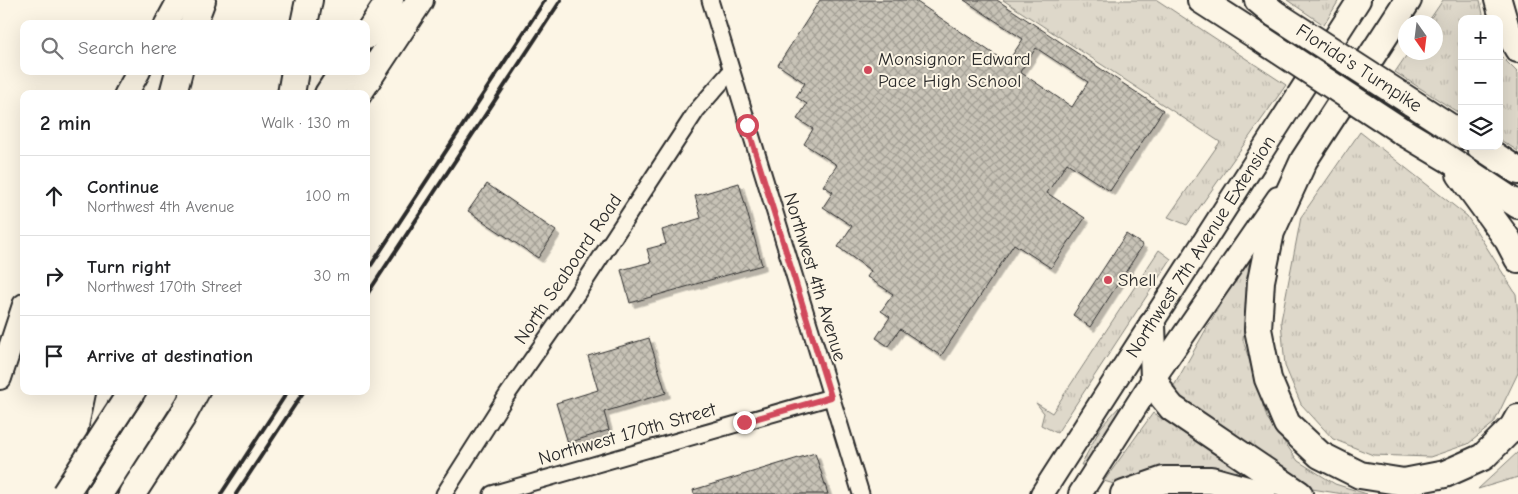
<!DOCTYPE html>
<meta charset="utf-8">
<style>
body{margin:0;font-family:"Comic Neue",sans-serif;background:#f6f6f6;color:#202124}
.controls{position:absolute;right:15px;top:15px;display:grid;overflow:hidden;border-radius:10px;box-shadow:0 5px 20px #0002}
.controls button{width:45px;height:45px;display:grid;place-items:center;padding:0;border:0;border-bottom:1px solid #e0e0e0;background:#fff;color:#202124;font:25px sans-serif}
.compass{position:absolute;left:1398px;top:15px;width:45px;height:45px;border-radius:50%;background:#fff;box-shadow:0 5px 20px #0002;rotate:166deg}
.stop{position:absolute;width:15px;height:15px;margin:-11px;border:4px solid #d1495b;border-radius:50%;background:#fff}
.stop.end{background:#d1495b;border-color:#fff;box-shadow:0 1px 5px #0008}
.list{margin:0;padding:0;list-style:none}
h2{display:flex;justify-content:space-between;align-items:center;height:65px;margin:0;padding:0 20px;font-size:21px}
h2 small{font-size:16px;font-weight:400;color:#757577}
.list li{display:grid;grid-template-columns:32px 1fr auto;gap:15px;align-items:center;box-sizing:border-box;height:80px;padding:0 20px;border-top:1px solid #e0e0e0}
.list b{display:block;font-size:19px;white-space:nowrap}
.list p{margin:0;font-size:16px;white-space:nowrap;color:#757577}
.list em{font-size:16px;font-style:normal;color:#757577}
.icon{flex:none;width:28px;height:28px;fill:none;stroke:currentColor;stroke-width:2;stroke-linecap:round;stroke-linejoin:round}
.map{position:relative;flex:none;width:1518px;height:494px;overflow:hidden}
.search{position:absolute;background:#fff;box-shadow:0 5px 20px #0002;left:20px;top:20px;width:350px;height:55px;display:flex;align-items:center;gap:12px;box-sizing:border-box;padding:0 18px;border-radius:10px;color:#757577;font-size:19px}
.panel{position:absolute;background:#fff;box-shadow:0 5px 20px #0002;left:20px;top:90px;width:350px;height:305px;border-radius:10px}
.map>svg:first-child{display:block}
.grass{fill:url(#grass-tufts);stroke:#84827a}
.building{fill:url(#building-cross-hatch);stroke:#2b2b2b;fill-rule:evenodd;filter:url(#shadow)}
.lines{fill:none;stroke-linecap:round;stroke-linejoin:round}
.street-casing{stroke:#2b2b2b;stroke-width:19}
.primary-casing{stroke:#2b2b2b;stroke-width:26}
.highway-casing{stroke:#2b2b2b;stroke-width:30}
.street{stroke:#fcf5e5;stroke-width:15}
.primary{stroke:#fcf5e5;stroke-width:22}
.highway{stroke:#fcf5e5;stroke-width:26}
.rail{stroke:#2b2b2b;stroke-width:4}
.highway-bridge-casing{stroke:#2b2b2b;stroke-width:30;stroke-linecap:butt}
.highway-bridge{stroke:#fcf5e5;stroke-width:26}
.route{stroke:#d1495b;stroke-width:6}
.poi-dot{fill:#d1495b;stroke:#fcf5e5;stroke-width:2}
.labels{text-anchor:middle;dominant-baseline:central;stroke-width:4;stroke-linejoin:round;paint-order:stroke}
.poi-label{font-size:19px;fill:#2b2b2b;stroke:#fcf5e5;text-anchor:start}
.street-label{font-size:19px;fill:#2b2b2b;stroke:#fcf5e5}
</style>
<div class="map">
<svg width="1518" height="494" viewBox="0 0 1518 494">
<defs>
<pattern id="grass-tufts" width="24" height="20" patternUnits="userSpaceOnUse" patternTransform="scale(1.25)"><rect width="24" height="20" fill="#ded8ca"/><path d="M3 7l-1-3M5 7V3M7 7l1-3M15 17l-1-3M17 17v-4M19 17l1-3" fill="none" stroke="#bfbaae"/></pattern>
<pattern id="building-cross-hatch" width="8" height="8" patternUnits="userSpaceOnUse" patternTransform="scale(1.25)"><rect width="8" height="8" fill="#c8c3b7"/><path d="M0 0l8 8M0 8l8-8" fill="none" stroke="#a39f95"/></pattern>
<filter id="shadow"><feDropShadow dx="4.5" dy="4.5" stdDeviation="0" flood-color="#0004"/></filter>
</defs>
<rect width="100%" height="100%" fill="#fcf5e5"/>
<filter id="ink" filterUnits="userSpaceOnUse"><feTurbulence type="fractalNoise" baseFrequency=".02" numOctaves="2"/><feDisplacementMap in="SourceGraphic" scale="10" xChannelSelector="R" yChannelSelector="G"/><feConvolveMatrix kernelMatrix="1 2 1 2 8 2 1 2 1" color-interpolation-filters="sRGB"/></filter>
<g filter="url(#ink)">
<g class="grass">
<path d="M1003,0H1157L1286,85L1187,225L1168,217L1220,142Z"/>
<path d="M1287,0H1339L1324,25Z"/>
<path d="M1443,0H1480L1484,19H1462V115L1395,72L1408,53L1436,52V22H1428Z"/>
<path d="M1499,54L1518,73V151L1499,139Z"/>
<path d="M1360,132L1467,216L1516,294L1518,314V373L1494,423L1468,444L1430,457L1373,455L1333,439L1301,404L1285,366L1281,321L1301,217Z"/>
<path d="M1159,250L1171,259L1057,433L1041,425L1044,413L1036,403L1052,413Z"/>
<path d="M1250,252L1243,340L1267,418L1298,461L1335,484L1367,494H1343L1312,489L1171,391Z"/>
<path d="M1119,407L1116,424L1089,465H1081L1101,427Z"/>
<path d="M1153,413L1262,482L1181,469L1114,484L1104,481Z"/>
<path d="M1518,452V477L1478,489Z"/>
</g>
<g class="building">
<path d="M820,0H914L1007,63L1023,39L964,0H997L1163,110L1110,191L1067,163L1047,193L1085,218L1051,268L1014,244L941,356L900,329L888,346L876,338L890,317L881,311L893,294L867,277L871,271L838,247L852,226L823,207L833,192L823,186L837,165L804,144L813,129L797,119L807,104L796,97L805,83L778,65ZM1036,48L1088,82L1072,107L1020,72Z"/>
<path d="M739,183L762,265L630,303L621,270L651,262L647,249L666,244L662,230L701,218L695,196Z"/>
<path d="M487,184L556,231L538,258L468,211Z"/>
<path d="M1126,234L1143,245L1090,327L1073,315Z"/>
<path d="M649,338L666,393L604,412L609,430L568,443L556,403L598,390L588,356Z"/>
<path d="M815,453L828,494H694L693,490Z"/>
</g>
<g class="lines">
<defs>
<g id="street">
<path d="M710,0L861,494"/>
<path d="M444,494L507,395L567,309L697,110L731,71"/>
<path d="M492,494L831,397"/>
</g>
<g id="primary">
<path d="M166,24L179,0"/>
<path d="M126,94L139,71"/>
<path d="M0,378L24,305"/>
<path id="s1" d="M1042,494L1359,0"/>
<path d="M1080,494L1154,378L1278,198"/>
</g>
<g id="highway">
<path d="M1201,0L1263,40"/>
<path d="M1258,0L1275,14"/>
<path d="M1408,0L1304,160L1271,232L1261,281L1258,329L1268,379L1287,424L1320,455L1360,475L1404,482L1445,474L1483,457L1513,427L1518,418"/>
<path d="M1498,0L1506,28L1518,49"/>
<path d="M193,24L202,0"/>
<path d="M304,24L309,0"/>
<path d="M366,36L390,0"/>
<path d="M173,94L179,71"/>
<path d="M291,94L295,71"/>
<path d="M328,94L343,71"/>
<path d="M358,94L420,0"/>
<path d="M1411,102L1462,135"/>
<path d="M1400,130L1447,158L1518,205"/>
<path d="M1480,146L1518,171"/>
<path d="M1460,174L1508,240L1518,259"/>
<path d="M1152,325L1154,378L1163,397L1172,408L1299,494"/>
<path d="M101,438L111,391"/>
<path d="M99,494L165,391"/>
<path d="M132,494L182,417L196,391"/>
<path d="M1124,494L1164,480H1211L1262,494"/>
</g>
</defs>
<use href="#street" class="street-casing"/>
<use href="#primary" class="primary-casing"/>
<use href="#highway" class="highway-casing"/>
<use href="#street" class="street"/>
<use href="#primary" class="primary"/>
<use href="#highway" class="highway"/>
<g class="rail">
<path d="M366,273L545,0"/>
<path d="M366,296L561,0"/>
<path d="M221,494L288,391"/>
<path d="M236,494L304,391"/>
</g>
<defs>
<g id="highway-bridge">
<path d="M1275,14L1411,102"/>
<path d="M1263,40L1400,130"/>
<path d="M65,494L132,391"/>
</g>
</defs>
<use href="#highway-bridge" class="highway-bridge-casing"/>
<use href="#highway-bridge" class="highway-bridge"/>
</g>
</g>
<g class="lines" filter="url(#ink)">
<path class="route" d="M744,422L831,397L747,125"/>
</g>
<g class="poi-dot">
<circle cx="868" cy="70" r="5"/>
<circle cx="1108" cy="280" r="5"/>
</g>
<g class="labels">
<g class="poi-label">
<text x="878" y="59">Monsignor Edward<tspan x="878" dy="22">Pace High School</tspan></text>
<text x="1118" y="280">Shell</text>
</g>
<g class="street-label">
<text transform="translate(1359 68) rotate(33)">Florida's Turnpike</text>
<text stroke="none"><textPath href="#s1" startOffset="294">Northwest 7th Avenue Extension</textPath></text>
<text transform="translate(568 269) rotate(-56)">North Seaboard Road</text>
<text transform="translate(815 277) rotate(73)">Northwest 4th Avenue</text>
<text transform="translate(627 434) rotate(-16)">Northwest 170th Street</text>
</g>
</g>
</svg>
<div class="controls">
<button>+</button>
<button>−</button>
<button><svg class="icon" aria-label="layers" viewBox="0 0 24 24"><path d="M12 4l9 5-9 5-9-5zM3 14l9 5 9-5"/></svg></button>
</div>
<svg class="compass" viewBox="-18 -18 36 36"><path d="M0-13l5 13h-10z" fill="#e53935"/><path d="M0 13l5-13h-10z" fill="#757577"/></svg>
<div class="stop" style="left:747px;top:125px"></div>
<div class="stop end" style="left:744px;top:422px"></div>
<div class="search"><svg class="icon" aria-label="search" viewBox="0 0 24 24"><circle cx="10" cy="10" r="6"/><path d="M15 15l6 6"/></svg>Search here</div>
<section class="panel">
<h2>2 min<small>Walk · 130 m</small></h2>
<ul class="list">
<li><svg class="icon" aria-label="ahead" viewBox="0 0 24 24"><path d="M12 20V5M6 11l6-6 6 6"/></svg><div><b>Continue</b><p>Northwest 4th Avenue</p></div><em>100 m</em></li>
<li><svg class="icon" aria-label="right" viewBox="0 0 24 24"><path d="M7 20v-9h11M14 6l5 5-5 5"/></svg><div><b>Turn right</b><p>Northwest 170th Street</p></div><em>30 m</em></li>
<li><svg class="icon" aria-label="arrive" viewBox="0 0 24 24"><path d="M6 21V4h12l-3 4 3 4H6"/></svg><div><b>Arrive at destination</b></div></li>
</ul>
</section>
</div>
